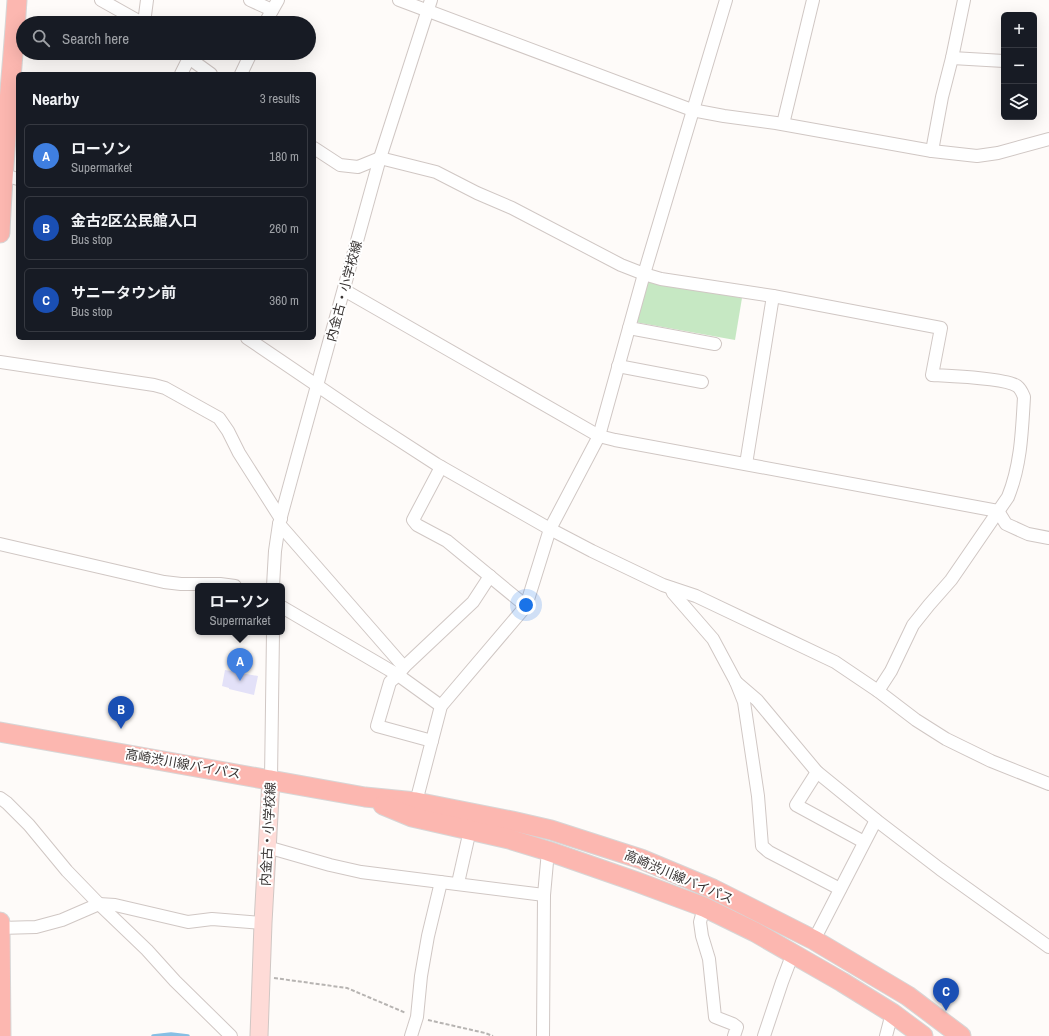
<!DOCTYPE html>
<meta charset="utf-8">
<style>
body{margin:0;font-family:"Archivo Narrow","Noto Sans JP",sans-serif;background:#242831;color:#f1f3f6}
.controls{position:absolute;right:12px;top:12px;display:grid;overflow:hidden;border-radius:6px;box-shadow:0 4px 16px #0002}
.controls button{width:36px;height:36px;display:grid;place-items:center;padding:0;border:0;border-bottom:1px solid #363941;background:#171b24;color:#f1f3f6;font:20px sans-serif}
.you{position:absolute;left:526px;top:605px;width:14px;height:14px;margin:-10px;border:3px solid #fff;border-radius:50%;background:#1a73e8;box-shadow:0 0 0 6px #1a73e833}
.badge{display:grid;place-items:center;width:26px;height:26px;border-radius:50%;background:#c3345c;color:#fff;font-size:13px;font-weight:700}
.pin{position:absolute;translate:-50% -33px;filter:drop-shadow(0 1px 2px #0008)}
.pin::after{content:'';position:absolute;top:21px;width:14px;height:12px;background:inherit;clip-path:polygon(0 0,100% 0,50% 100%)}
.popup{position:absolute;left:195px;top:583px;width:90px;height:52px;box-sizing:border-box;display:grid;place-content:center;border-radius:6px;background:#171b24;filter:drop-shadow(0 1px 3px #0005);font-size:13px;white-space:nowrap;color:#9ea1a6}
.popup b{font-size:15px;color:#f1f3f6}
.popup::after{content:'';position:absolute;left:50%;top:100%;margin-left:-8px;border:8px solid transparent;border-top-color:#171b24}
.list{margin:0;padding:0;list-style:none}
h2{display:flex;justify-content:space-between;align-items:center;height:52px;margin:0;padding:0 16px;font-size:17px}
h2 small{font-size:13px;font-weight:400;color:#9ea1a6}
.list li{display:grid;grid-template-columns:26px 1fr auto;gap:12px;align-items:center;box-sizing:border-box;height:64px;margin:0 8px 8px;padding:0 8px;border:1px solid #363941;border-radius:6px}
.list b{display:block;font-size:15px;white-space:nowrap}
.list p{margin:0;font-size:13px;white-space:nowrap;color:#9ea1a6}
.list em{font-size:13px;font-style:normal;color:#9ea1a6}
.icon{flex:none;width:22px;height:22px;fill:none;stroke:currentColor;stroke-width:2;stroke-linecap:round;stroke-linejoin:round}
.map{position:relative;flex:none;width:1049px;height:1036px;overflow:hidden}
.search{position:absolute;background:#171b24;box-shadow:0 4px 16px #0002;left:16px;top:16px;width:300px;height:44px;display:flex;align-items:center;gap:10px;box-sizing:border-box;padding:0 14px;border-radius:22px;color:#9ea1a6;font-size:15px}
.panel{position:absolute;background:#171b24;box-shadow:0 4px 16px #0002;left:16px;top:72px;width:300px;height:268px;border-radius:6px}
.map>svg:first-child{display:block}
.green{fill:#c6e8c3}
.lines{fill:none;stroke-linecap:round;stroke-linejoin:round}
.stream{stroke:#87bfe4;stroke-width:3.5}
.building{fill:#e3e1f8}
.street-casing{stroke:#d0c7c4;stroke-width:14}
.secondary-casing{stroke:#d0c7c4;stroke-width:19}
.primary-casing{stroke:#d7d6d6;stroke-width:21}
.path{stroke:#b7b4b2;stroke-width:2;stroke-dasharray:4 2;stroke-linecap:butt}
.street{stroke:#fff;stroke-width:12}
.secondary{stroke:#fedbd7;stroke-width:17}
.primary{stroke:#fcb7b0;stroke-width:19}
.labels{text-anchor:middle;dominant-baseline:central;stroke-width:4;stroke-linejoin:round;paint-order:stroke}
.street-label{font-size:13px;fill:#373332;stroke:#fff}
</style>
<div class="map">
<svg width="1049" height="1036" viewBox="0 0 1049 1036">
<rect width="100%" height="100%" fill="#fefbf9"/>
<path class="green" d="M649,281L742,298L735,340L635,322L645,283Z"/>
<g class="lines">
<path class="stream" d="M153,1036L171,1034L188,1036"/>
</g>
<path class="building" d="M225,670L258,676L254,695L229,689V688L222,686Z"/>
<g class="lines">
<defs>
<g id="street">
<path d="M101,0L142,23"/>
<path d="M250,0L272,10"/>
<path d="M399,0L692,110L724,116L776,123L932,151L977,156L998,153L1049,139"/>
<path d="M144,23L147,0"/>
<path d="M265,23L278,0"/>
<path d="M182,53L211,74"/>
<path d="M952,58L1004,61"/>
<path d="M181,74L189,58"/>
<path d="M241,74L251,53"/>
<path d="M783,124L813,0"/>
<path d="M314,148L340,165L358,167L380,158L436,172L477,193L512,208L621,265L644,274L661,279L773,296L941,328L932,375C950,376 1005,378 1017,386C1021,389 1022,392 1024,397C1022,431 1021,465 1008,497L951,580L929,605L913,625L891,671L878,691"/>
<path d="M932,151L942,97L952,58L964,0"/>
<path d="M0,174L18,179"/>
<path d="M344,290L599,436L615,440L998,511L1006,524L1028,534L1049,538"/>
<path d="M629,328L715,344"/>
<path d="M247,338L368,420L436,464L550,529L592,551L663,585L696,596L835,662L878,691L916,720L946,739L991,761L1049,784"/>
<path d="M0,362L154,385L165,388L219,418L228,431L239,453L281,519"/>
<path d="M618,366L702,382"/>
<path d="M746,464L773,296"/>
<path d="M441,467L413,520L417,525L447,541L526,606"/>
<path d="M279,524L404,667L398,675L390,682L377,726L432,741"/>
<path d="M0,544L164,582L181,584H220L235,586"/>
<path d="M273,586L275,551L279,524L297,458L380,158L431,0"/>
<path d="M671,588L673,593L713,639L736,682L744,702L758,796L762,846L769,852L840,889"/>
<path d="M282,607L398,675L441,706"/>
<path d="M404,667L473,602L490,576"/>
<path d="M736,682L757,700L817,772L876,820L940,869L1049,947"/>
<path d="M817,772L796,805L864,842"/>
<path d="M271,779L273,632"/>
<path d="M0,798L7,803L29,825L67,871L99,904L147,950L175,981L231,1036"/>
<path d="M416,802L441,706L526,606L550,529L599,436L644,274L726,0"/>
<path d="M267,847L330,865L361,872L544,895"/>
<path d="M458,883L470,830"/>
<path d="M704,907L700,922L702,936L709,959L715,1017L733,1024L737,1027L734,1036"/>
<path d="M0,928L36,927L62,920L99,904L115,905L188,922L212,919L263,923"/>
<path d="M814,940L876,820"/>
<path d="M411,1036L417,1017L421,976L428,936L441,882"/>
<path d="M543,1036L544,895L548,851"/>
<path d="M764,1036L782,982L793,953"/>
<path d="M886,1036L892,1013"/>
</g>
<path id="secondary" d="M259,1036L263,923L271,779"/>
<g id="primary">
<path d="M0,233C3,155 12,78 17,0"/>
<path d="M0,732L365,797L416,802L512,821L551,830L641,859L713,889L814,940L908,996L961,1036"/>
<path d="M383,805L412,817L509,839L548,851L637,882L704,907L755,932L842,982L892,1013L923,1036"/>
<path d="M0,922L1,1036"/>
</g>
</defs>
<use href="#street" class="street-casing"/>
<use href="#secondary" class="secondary-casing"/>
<use href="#primary" class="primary-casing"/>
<g class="path">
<path d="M274,978L347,988L406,1013"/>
<path d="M428,1020L485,1033L493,1036"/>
</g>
<use href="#street" class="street"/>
<use href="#secondary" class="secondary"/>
<use href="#primary" class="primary"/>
</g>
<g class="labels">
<g class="street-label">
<text transform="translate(344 291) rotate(-75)">内金古・小学校線</text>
<text transform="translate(183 764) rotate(10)">高崎渋川線バイパス</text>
<text transform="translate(268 834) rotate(-87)">内金古・小学校線</text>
<text transform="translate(679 877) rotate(23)">高崎渋川線バイパス</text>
</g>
</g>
</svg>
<div class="controls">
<button>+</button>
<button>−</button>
<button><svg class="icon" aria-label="layers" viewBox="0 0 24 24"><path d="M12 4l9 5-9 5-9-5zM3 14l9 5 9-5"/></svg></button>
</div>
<div class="you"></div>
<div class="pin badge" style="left:240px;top:681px;background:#3f7fe0">A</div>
<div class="popup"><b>ローソン</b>Supermarket</div>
<div class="pin badge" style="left:121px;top:729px;background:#1a4fb4">B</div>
<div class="pin badge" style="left:946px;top:1011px;background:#1a4fb4">C</div>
<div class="search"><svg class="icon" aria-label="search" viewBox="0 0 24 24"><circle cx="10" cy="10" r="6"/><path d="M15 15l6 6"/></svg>Search here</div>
<section class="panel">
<h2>Nearby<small>3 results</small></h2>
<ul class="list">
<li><span class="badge" style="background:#3f7fe0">A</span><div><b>ローソン</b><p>Supermarket</p></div><em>180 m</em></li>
<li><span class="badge" style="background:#1a4fb4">B</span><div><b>金古2区公民館入口</b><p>Bus stop</p></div><em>260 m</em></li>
<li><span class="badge" style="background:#1a4fb4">C</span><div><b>サニータウン前</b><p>Bus stop</p></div><em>360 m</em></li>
</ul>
</section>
</div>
